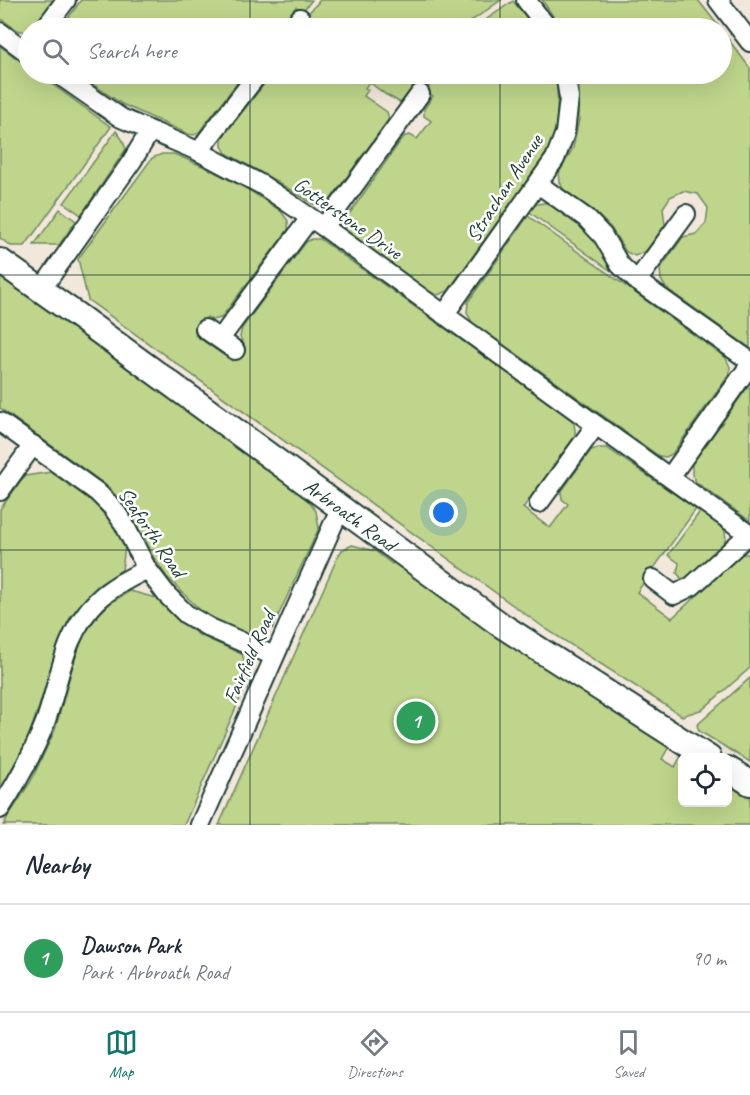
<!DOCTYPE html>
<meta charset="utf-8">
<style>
body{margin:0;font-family:Caveat,sans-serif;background:#f2f2f3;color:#1f2937}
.controls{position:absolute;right:18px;bottom:18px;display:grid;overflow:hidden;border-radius:9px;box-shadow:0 6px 24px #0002}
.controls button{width:54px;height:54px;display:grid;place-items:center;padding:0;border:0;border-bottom:2px solid #e0e1e3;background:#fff;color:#1f2937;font:30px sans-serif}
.you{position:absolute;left:444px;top:513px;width:21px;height:21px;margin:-15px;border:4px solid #fff;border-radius:50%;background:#1a73e8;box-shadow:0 0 0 9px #1a73e833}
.badge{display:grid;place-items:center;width:39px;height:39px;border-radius:50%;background:#0f766e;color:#fff;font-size:20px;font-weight:700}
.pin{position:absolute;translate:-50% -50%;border:3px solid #fff;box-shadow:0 2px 6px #0006}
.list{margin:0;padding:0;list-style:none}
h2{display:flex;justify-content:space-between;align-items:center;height:78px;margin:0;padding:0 24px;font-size:26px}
h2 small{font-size:20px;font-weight:400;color:#747a83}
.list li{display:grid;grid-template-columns:39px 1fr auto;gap:18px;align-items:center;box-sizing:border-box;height:108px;padding:0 24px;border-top:2px solid #e0e1e3}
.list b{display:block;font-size:22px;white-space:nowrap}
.list p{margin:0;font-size:20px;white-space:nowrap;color:#747a83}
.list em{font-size:20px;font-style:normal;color:#747a83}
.icon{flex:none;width:33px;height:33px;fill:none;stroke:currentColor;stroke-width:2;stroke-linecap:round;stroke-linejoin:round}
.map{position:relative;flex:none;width:750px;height:825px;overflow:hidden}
.search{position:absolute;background:#fff;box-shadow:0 6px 24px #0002;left:18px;right:18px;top:18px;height:66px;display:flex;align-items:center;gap:15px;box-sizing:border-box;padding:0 21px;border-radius:33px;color:#747a83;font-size:22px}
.sheet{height:186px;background:#fff}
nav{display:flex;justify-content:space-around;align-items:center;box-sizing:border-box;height:84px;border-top:2px solid #e0e1e3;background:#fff;font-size:16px;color:#747a83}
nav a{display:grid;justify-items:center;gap:3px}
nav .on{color:#0f766e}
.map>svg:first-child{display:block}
.green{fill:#bed58b;stroke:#6e8960;stroke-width:1.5}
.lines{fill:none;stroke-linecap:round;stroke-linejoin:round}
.minor-casing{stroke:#1f3d34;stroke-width:22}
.major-casing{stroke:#1f3d34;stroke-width:28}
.minor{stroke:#fff;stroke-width:18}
.major{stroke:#fff;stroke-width:24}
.grid{fill:none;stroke:#1f3d34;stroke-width:1.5;stroke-opacity:0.55}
.labels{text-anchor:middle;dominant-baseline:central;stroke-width:5;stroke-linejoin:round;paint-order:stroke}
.street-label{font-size:21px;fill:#1f3d34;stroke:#fff}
</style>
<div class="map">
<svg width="750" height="825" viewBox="0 0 750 825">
<rect width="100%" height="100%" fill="#f2e7db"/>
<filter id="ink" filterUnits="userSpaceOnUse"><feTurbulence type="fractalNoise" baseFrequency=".0167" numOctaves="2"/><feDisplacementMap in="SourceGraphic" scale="12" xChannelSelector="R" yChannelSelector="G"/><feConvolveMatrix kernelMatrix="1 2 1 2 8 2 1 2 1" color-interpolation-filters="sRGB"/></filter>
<g filter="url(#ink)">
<g class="green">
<path d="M0,0H53L32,28H28V30L25,32L17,30L0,18Z"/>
<path d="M81,0H312L302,12L296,7L279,28H61Z"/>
<path d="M320,0H501L463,27V28H308L314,21L307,15Z"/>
<path d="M542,0H698L720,28H561Z"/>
<path d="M513,1L535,28H474Z"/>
<path d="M722,31L750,68V348L666,288L661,280L660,269L683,237L696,234L706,223L708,208L698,194L683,191L670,197L663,208L665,225L646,251L635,256L626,252L611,228L595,212L563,189L560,182L559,173L573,148L579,119V82L578,74H722Z"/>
<path d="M0,46L28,67V74H38L111,127L25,246H11L0,238Z"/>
<path d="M78,74H244L200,131L194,135L188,134L122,104Z"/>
<path d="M272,74H433L422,88L415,84L401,103L385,94L369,82L365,88L368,90L364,96L387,112L389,119L328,203L322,207L315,205L269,177L226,153L222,146V138Z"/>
<path d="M438,74H555C559,90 558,125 552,141C550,147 546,153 543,158L448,291L438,295L429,292L347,232L345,226V220L401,140L405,136L410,135L417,139L431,121L424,116V109L433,96L426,91Z"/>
<path d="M116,131L122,139L126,149L81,215L64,203Z"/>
<path d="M162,154H174L207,168L249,190L281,211L288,221V230L221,318L212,320L207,317L195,335L232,361L244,345L240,337L242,328L306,242L312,239H320L573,420L575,429V436L523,508L550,528L568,504L562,499L561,492L591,450L599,448H607L696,509L637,592L672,618L742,554H748L750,556V668L703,709L682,716L546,629L88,300L78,259L152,158Z"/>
<path d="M550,202L589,229L614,267L611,271L528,211L537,204Z"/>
<path d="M60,209L76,221L59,245H34Z"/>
<path d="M528,216L726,358L730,367L729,375L672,454L666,457L659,456L472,322L467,313L468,302Z"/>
<path d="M0,275L307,499L316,511L319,528L272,629L253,636L204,614L167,577L151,554L147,543L127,508L107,486L0,408Z"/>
<path d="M750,387V521L696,482L692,474V464L747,388Z"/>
<path d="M51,472L93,502L112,523L125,546L122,570L97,586L71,616L58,644L39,707L26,743L0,790V509L25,476Z"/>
<path d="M702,509L718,519L724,528L726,538L722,548L687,580L681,578L677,573L679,563L668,555Z"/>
<path d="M352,545L375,551L392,564L395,561L514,648L670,745L662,759L675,767L682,754L688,757L682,758V802H728V782L750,796V825H219L338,556L342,550Z"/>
<path d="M130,591L156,598L177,619L199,635L242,654L250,676L184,825H3L31,781L55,730L73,665L84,634L100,613L113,601Z"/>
<path d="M750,678V762L699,731L697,725Z"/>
</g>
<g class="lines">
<defs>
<g id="minor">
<path d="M526,0L548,28"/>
<path d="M718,0L750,42"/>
<path d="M45,28L66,0"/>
<path d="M292,28L300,18"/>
<path d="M0,32L28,53"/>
<path d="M58,74L121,118L200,152L262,185L324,227L596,425L750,535"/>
<path d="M200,152L207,140L258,74"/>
<path d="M538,184L586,218L603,236L620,265L637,281L750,361"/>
<path d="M324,227L420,94"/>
<path d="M637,281L686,214"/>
<path d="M41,290L132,161L150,131"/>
<path d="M444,315L555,159L565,133L569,98L565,74"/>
<path d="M205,329L235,350"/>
<path d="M220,339L310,218"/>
<path d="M0,422L97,492L113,508L124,524L147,569L167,595L186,614L210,628L274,656"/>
<path d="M670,477L750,365"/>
<path d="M0,491L33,445"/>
<path d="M539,503L596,425"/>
<path d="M653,579L674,595L692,586L749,534"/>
<path d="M0,809C18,781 33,754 45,723C60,681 63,634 97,601C111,587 130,578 147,569"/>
<path d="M200,825L335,520L341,508"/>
</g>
<g id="major">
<path d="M0,261L78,316L501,625L709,758"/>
<path d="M728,769L750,783"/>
</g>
</defs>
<use href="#minor" class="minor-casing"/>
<use href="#major" class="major-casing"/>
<use href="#minor" class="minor"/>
<use href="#major" class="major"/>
</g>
</g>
<path class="grid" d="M250,0V28M500,0V28M250,74V825M500,74V825M0,275H750M0,550H750"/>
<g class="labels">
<g class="street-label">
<text transform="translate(504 188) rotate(-57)">Strachan Avenue</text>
<text transform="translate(348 218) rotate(35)">Gotterstone Drive</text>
<text transform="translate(350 515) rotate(36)">Arbroath Road</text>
<text transform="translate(152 532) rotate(56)">Seaforth Road</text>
<text transform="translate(249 657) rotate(-66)">Fairfield Road</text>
</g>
</g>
</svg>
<div class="controls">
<button><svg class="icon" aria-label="locate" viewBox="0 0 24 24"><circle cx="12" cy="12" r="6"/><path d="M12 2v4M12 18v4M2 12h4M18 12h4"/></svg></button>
</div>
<div class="you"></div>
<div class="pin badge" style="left:416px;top:721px;background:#2e9e5b">1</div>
<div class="search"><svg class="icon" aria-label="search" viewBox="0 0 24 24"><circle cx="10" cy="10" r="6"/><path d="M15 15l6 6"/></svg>Search here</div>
</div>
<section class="sheet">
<h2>Nearby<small></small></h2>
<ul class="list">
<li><span class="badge" style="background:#2e9e5b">1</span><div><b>Dawson Park</b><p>Park · Arbroath Road</p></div><em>90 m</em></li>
</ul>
</section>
<nav>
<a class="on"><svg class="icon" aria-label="map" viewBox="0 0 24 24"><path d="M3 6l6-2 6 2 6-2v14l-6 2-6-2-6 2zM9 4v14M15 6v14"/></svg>Map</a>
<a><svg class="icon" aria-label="directions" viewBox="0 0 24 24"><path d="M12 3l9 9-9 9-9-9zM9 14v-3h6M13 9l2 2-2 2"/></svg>Directions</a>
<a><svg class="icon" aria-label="saved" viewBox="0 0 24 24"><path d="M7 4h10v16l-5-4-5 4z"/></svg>Saved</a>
</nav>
